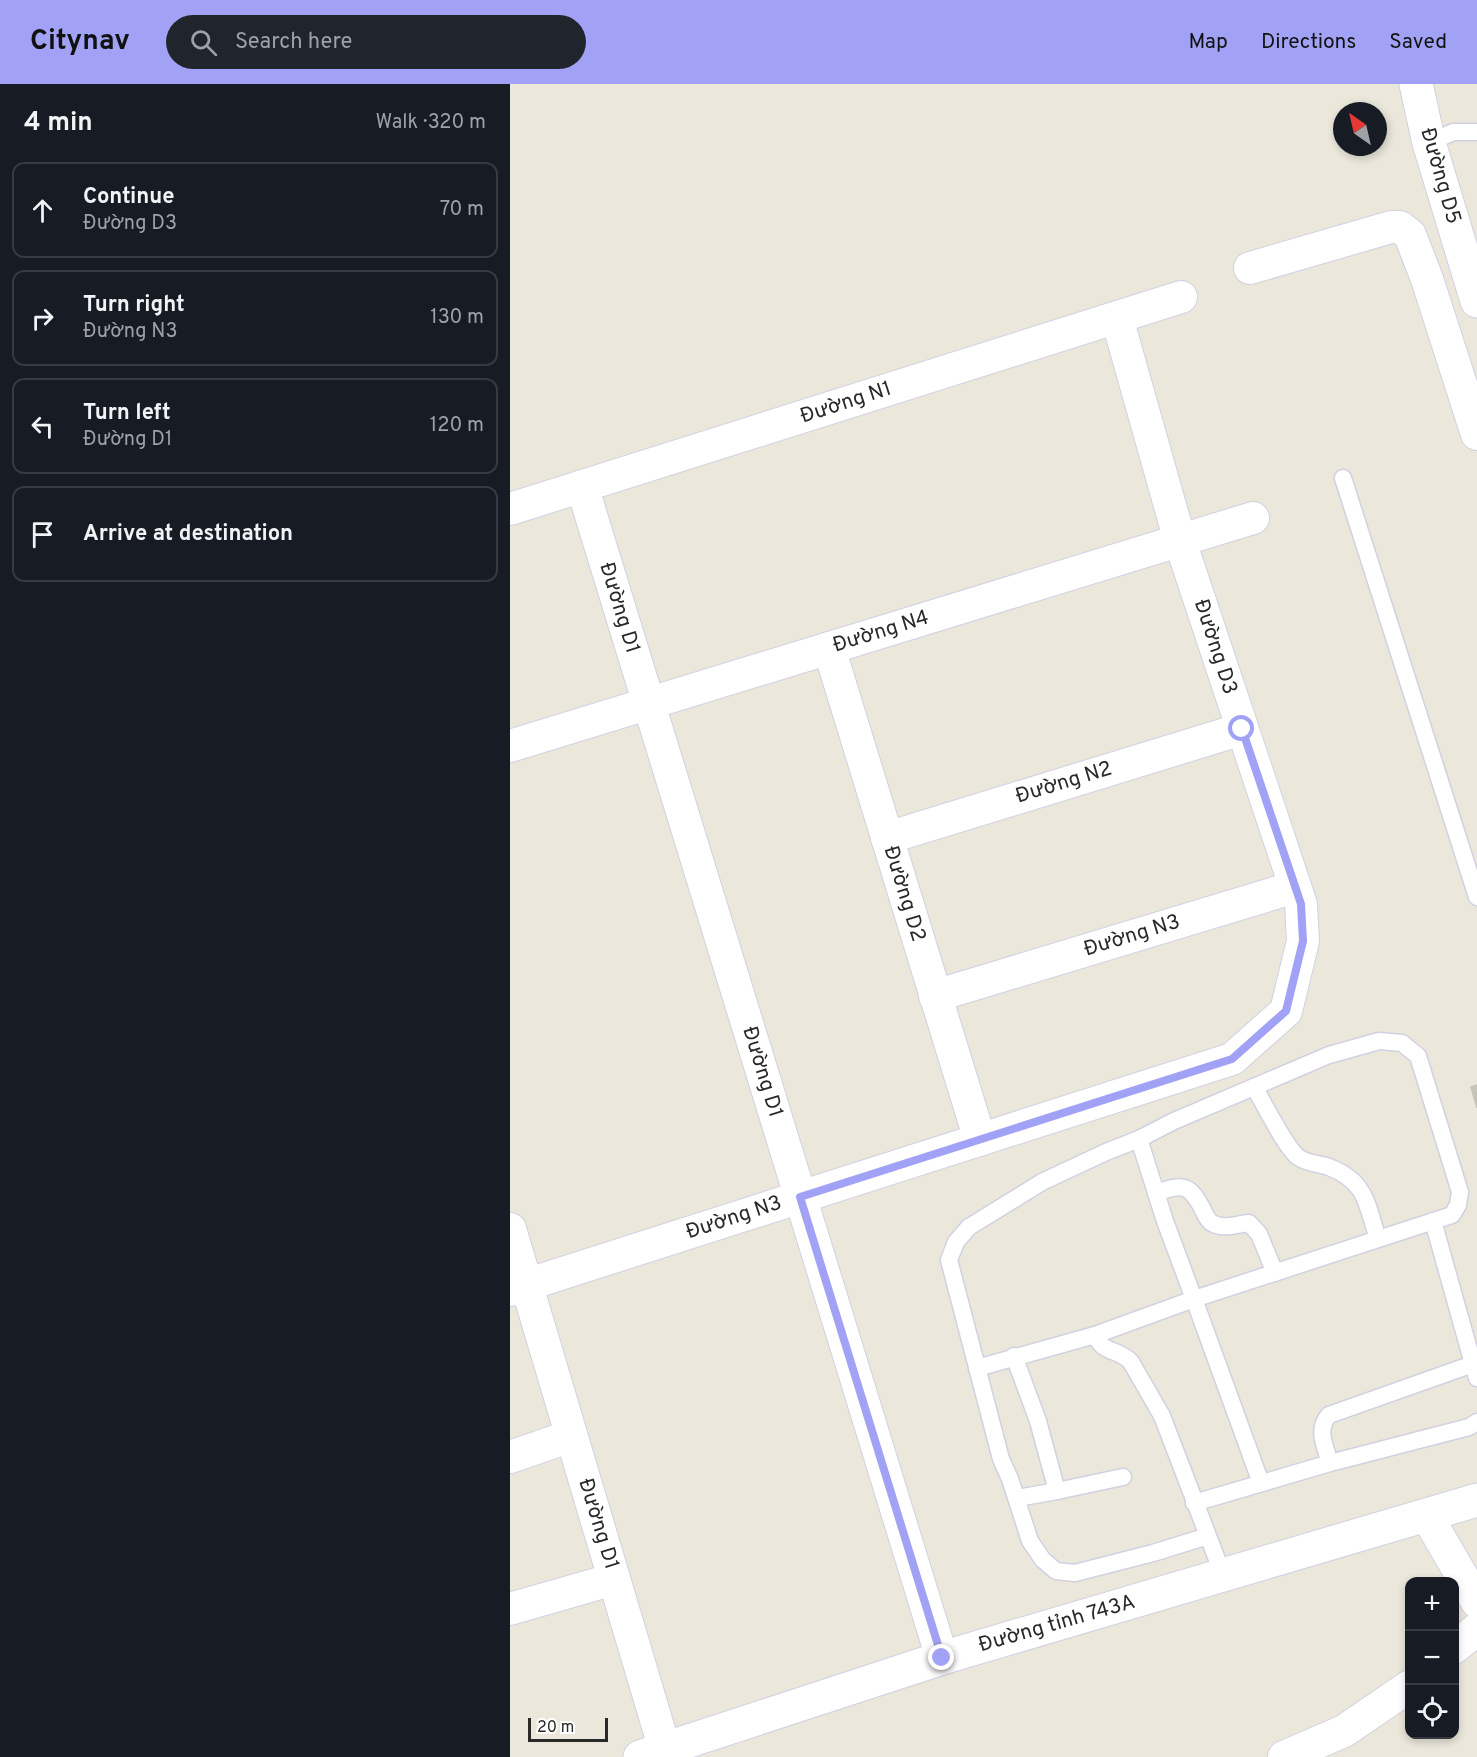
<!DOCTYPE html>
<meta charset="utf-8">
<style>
body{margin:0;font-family:Overpass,sans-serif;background:#20242c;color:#f1f3f6}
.controls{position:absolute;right:18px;bottom:18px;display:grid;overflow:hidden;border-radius:12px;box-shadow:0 3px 9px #0003}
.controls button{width:54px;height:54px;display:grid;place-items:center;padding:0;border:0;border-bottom:2px solid #363941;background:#171b24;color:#f1f3f6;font:30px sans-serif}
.compass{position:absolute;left:823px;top:18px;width:54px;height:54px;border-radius:50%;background:#171b24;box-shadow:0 3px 9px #0003;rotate:326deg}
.scale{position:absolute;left:18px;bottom:15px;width:80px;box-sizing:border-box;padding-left:6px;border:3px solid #292929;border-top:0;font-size:16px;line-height:21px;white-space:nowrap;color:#292929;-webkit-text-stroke:4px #fff;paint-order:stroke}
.stop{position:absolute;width:18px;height:18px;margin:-14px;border:4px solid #a1a2f5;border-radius:50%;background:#fff}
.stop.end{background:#a1a2f5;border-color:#fff;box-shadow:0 2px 6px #0008}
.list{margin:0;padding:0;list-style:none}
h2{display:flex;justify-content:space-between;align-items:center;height:78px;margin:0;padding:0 24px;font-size:26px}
h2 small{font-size:20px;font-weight:400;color:#9ea1a6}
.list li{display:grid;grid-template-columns:39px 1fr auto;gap:18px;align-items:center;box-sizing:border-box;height:96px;margin:0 12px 12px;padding:0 12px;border:2px solid #363941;border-radius:12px}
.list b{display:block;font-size:22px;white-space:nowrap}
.list p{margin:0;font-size:20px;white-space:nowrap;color:#9ea1a6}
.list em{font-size:20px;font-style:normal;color:#9ea1a6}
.icon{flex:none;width:33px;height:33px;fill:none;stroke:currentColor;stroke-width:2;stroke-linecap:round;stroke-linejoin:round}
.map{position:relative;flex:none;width:967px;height:1673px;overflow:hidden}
header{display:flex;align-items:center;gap:36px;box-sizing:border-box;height:84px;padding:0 30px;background:#a1a2f5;color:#111}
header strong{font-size:28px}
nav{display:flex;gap:33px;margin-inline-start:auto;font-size:21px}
.search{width:420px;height:54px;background:#20242c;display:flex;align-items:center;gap:15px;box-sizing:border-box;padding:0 21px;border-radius:33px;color:#9ea1a6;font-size:22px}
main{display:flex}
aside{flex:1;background:#171b24}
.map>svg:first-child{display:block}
.building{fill:#c6c4bb;stroke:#c6c3b5;stroke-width:1.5}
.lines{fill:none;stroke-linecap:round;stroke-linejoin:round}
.lane-casing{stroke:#d1d1e2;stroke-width:19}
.street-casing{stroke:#d1d1e2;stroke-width:34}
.secondary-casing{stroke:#d1d1e2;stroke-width:35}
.lane{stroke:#fff;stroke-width:16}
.street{stroke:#fff;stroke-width:32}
.secondary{stroke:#fff;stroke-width:33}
.route{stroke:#a1a2f5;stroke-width:8}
.labels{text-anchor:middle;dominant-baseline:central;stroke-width:5;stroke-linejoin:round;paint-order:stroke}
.street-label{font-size:21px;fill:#292929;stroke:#fff}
</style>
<header>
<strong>Citynav</strong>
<div class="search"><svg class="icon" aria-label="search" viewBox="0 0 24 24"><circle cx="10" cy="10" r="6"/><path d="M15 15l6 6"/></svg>Search here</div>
<nav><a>Map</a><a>Directions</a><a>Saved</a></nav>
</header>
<main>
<aside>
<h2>4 min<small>Walk · 320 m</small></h2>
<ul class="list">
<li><svg class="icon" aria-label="ahead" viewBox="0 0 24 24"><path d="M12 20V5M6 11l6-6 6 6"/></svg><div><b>Continue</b><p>Đường D3</p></div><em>70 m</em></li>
<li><svg class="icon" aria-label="right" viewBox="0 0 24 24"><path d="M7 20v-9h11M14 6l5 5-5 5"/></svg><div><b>Turn right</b><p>Đường N3</p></div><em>130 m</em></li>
<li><svg class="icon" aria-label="left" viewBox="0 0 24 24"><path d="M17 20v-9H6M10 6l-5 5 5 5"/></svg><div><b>Turn left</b><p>Đường D1</p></div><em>120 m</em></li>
<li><svg class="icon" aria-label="arrive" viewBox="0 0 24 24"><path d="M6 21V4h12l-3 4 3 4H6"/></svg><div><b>Arrive at destination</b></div></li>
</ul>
</aside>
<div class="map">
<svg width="967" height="1673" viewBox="0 0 967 1673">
<rect width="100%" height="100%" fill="#ebe7db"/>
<path class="building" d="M967,1001V1024L961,1003Z"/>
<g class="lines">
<defs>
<g id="lane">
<path d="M919,59L943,48H967"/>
<path d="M833,394L967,813"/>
<path d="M744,1003C754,1019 775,1063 788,1073C797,1080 809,1079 819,1083C857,1098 856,1119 868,1155"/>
<path d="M629,1055L664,1037L819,971L869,957L892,959L908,972L950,1108L948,1121L942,1131L684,1215L751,1399"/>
<path d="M646,1109C674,1099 680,1100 694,1128C696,1132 698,1137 702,1139C713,1146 727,1140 739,1139L749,1150L765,1189"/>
<path d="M923,1137L967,1294"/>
<path d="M504,1272L528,1337L547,1407L613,1393"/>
<path d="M467,1284L585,1251"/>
<path d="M820,1379C815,1362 806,1345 819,1331L963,1280"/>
<path d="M507,1414L547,1407"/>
<path d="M684,1419L820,1379L959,1343L967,1338"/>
<path d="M698,1452L643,1469L565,1489L546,1487L533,1476L520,1457L500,1395L491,1375L439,1176L446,1158L459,1143L532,1098L596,1068L629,1055L655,1137L684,1215L585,1251C595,1272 607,1263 621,1278L652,1332L713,1491"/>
</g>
<g id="street">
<path d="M740,184L881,143H890L900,151L917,195L967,350"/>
<path d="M72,402L432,1574"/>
<path d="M0,425L671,213"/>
<path d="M319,564L470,1056"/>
<path d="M0,662L743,434"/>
<path d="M377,754L732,645"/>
<path d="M425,912L785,803"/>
<path d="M0,1145L155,1666"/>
<path d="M0,1206L722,975L776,927L793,857L791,820L670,457L607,234"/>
<path d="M0,1373L61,1352"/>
<path d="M917,1432L967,1518"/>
<path d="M0,1525L104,1495"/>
<path d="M944,1564L967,1545"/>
<path d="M774,1673L834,1647L900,1602"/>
</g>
<g id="secondary">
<path d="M906,0L919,59L967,217"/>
<path d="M130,1673L432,1574L967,1416"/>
</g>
</defs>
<use href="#lane" class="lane-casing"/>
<use href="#street" class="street-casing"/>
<use href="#secondary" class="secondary-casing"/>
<use href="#lane" class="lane"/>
<use href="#street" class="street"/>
<use href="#secondary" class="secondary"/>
</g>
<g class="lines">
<path class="route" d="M432,1574L290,1113L722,975L776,927L793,857L791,820L732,645"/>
</g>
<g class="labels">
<g class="street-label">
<text transform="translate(930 92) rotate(74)">Đường D5</text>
<text transform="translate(336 319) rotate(-18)">Đường N1</text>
<text transform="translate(109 524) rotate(73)">Đường D1</text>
<text transform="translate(371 548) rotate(-17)">Đường N4</text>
<text transform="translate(705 563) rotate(72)">Đường D3</text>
<text transform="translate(554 699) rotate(-17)">Đường N2</text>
<text transform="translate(394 810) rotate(73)">Đường D2</text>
<text transform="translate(622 852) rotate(-17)">Đường N3</text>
<text transform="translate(252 988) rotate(73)">Đường D1</text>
<text transform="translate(224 1134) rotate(-18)">Đường N3</text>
<text transform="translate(88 1440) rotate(73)">Đường D1</text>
<text transform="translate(547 1540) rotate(-16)">Đường tỉnh 743A</text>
</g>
</g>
</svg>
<div class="controls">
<button>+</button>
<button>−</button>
<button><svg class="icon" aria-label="locate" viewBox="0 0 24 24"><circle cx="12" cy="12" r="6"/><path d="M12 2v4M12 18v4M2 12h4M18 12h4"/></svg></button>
</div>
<svg class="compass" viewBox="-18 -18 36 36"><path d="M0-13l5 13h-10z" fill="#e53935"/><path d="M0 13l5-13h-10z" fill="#9ea1a6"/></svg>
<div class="scale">20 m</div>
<div class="stop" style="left:732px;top:645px"></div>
<div class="stop end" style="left:432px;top:1574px"></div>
</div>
</main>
